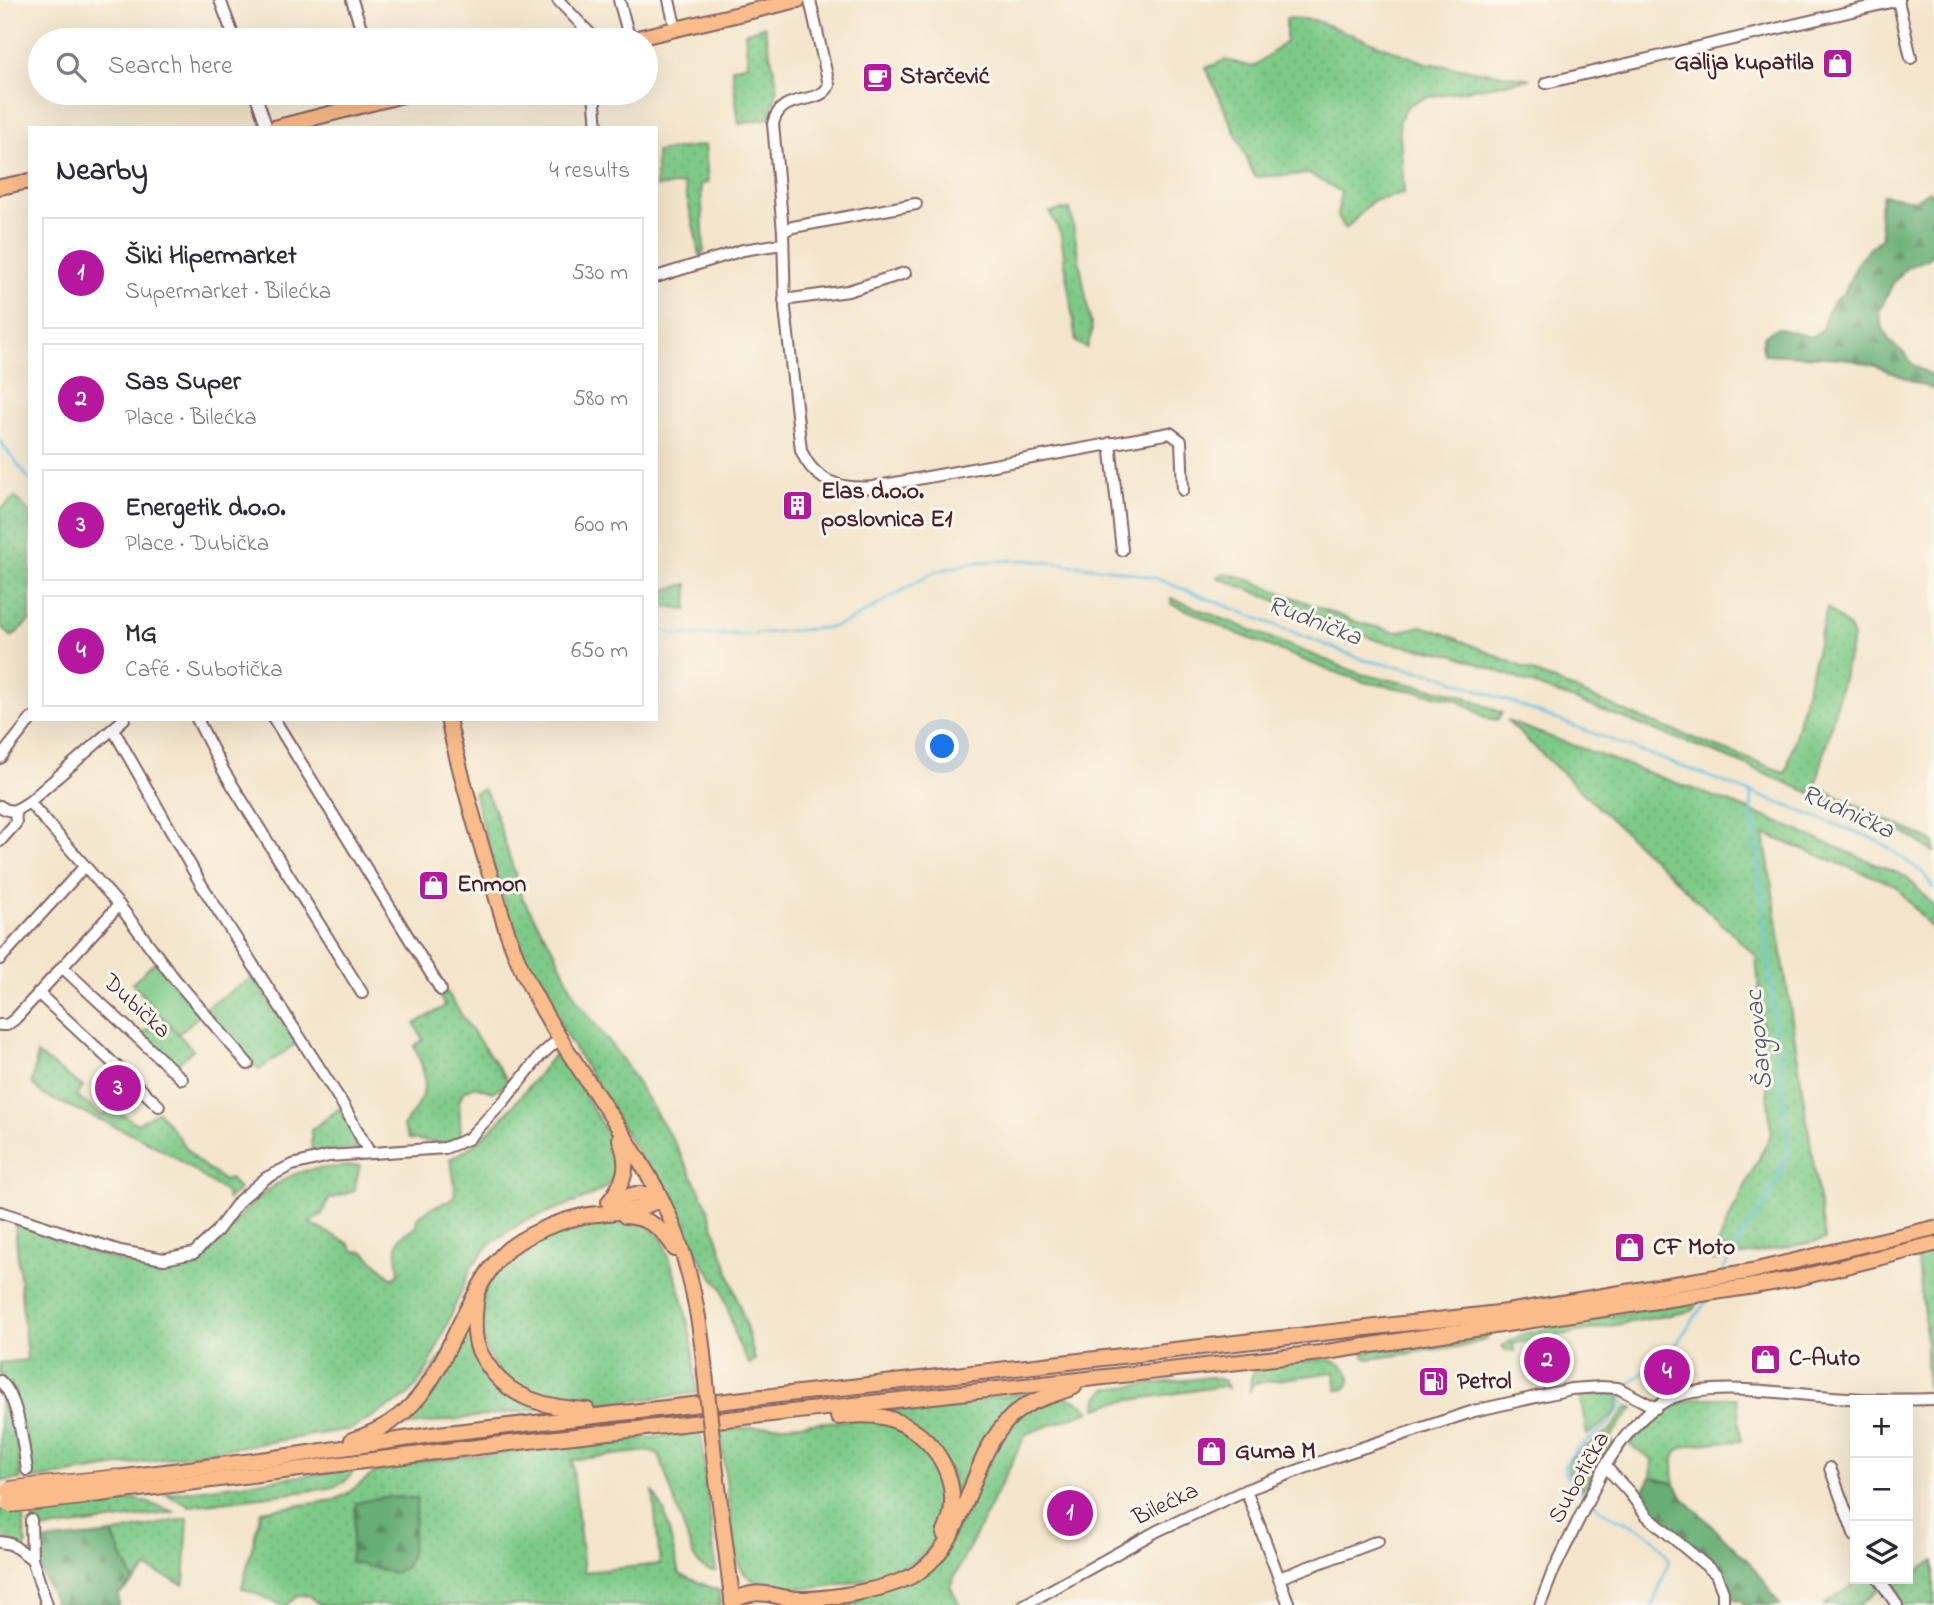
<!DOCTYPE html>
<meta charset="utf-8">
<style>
body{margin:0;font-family:"Indie Flower",sans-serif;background:#f7f7f7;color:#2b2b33}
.controls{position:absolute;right:21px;bottom:21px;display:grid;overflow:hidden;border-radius:0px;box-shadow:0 7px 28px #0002}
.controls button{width:63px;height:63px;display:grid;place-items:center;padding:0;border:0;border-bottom:2px solid #e1e1e2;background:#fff;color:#2b2b33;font:35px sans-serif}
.you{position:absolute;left:943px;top:747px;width:24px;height:24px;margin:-18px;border:5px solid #fff;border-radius:50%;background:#1a73e8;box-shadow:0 0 0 10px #1a73e833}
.badge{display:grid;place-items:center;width:46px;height:46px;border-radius:50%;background:#b5179e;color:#fff;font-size:23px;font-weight:700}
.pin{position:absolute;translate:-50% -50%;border:4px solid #fff;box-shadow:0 2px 7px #0006}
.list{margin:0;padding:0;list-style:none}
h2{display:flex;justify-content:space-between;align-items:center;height:91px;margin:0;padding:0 28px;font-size:30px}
h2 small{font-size:23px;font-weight:400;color:#7c7c81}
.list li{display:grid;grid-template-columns:46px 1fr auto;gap:21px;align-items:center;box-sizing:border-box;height:112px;margin:0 14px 14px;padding:0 14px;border:2px solid #e1e1e2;border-radius:0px}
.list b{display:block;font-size:26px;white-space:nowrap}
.list p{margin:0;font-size:23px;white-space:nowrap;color:#7c7c81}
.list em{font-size:23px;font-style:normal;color:#7c7c81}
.icon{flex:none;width:38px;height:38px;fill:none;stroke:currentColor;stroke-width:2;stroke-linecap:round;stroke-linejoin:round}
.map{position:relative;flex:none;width:1934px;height:1605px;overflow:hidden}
.search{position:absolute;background:#fff;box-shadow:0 7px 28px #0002;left:28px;top:28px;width:630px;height:77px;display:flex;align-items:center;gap:18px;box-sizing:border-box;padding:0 24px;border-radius:38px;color:#7c7c81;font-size:26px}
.panel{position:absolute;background:#fff;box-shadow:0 7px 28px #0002;left:28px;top:126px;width:630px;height:595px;border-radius:0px}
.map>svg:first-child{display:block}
.grass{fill:url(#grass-dots);stroke:#64745a;stroke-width:2}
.forest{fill:url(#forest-firs);stroke:#586650;stroke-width:2}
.park{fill:#7dca88;stroke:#64745a;stroke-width:2}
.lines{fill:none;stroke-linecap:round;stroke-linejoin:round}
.stream{stroke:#65c0e3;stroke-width:2.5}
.minor-casing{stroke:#856463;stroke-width:14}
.major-casing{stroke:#856463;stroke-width:18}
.highway-casing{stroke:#856463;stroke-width:19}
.minor{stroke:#fff;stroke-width:10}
.major{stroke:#f9bc8a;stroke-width:14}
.highway{stroke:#f9bc8a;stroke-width:16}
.major-bridge-casing{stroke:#856463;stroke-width:18;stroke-linecap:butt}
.highway-bridge-casing{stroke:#856463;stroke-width:19;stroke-linecap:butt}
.major-bridge{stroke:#f9bc8a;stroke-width:14}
.highway-bridge{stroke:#f9bc8a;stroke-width:16}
.labels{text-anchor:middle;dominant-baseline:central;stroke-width:6;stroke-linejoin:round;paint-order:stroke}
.poi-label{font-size:24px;font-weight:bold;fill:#4a1f2b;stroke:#fbf7ec;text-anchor:start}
.street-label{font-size:24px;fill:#4a1f2b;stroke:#fbf7ec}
.water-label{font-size:26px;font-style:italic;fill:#53576b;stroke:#fbf7ec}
</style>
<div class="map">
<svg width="1934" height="1605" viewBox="0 0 1934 1605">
<defs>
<pattern id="grass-dots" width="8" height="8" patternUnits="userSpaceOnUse" patternTransform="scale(1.75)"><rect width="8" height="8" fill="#7dca88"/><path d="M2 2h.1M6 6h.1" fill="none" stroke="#6ead76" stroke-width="1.8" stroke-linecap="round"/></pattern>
<pattern id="forest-firs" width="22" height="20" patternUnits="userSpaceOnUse" patternTransform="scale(1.75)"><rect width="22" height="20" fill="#66ae74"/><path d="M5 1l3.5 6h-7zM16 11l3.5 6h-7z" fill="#568d5f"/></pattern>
</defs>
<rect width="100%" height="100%" fill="#fbf7ec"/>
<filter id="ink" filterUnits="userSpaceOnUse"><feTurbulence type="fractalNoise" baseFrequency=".0143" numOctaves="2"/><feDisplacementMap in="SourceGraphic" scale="14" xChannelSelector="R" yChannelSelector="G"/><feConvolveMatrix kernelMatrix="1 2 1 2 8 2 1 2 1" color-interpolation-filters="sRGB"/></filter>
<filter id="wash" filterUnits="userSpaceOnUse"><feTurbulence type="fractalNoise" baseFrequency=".00686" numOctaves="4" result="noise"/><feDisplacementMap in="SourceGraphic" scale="28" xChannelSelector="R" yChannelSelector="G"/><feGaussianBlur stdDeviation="1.57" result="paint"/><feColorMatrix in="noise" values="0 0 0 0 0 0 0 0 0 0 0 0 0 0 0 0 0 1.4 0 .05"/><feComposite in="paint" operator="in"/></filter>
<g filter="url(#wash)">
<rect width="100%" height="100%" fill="#f3e5cb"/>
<g class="grass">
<path d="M1286,18L1314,20L1426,63L1531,79L1427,97L1408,105L1399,120L1404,194L1372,201L1346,229L1337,216L1341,192L1310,174L1255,177L1206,68L1225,60L1253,67L1286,42Z"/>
<path d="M764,26L778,88L769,118L739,124L732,68L748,64L745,33Z"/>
<path d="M705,145L708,183L701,184L704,252L700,255L684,184L656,187V152Z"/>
<path d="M1070,209L1092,331L1087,348L1076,342L1061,234L1050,212Z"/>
<path d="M15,497L30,513V620L12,637L0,625V510Z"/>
<path d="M1224,573L1241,577L1353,621L1396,632L1422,626L1441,632L1640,718L1786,773L1827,608L1848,626L1853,637L1816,786L1934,842V852L1910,836L1734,760L1455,655L1378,641L1217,577Z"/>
<path d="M688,584L687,610L656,604V592Z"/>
<path d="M1171,598L1361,674L1458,694L1502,713L1497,720L1486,718L1457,699L1364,682L1326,669L1226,629L1192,612L1171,604Z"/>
<path d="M1507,721L1739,806L1907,877L1934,906V931L1895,885L1764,834L1825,1240L1712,1261L1725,1227L1771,1134L1756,956Z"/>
<path d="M484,789L494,809L523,899L555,952L576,999L624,1062L675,1144L706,1203L745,1322L755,1360L749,1364L737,1341L722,1289L704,1265L601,1091L534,985L508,919L474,793Z"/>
<path d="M253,977L297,1043L259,1070L205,1008Z"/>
<path d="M447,992L468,1025L509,1082L492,1092L475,1086L463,1092L459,1102L461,1137L449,1144L409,1139L403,1126C427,1094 432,1083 414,1046L423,1040L415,1024L445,1006L440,997Z"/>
<path d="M162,1017L193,1050L173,1068L140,1035Z"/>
<path d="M37,1054L83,1087L76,1096L103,1116L111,1106L137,1124L158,1111L196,1160L224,1181L230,1178L239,1189L228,1200L226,1193L173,1156L137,1136L43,1095L32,1084Z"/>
<path d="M554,1055H559L564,1059L609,1137L615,1152L616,1166L611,1181L606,1187L586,1198L524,1221L490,1244L472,1266L429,1366L418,1384L406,1397L351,1429L37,1479L30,1478L26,1437L3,1378L0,1375V1363L27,1360L15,1224C58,1239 119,1268 165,1268C206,1268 218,1242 241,1215C254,1201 270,1187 287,1178C307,1166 338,1168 360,1165L354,1191L329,1199L321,1216L309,1223L348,1243L354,1251L364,1252L393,1279L399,1273C397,1248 390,1238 416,1228L417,1218C447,1190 464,1218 450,1159C492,1140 524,1090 554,1055Z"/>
<path d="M340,1108L359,1142L357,1149L312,1153L311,1130Z"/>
<path d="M637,1222L645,1224L663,1240L682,1296L692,1342L697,1393C653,1397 573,1413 533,1397C510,1388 492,1367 484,1344C481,1336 482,1327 481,1318C481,1307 482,1292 488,1281C501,1256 552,1236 578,1229C597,1224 617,1224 637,1222Z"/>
<path d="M1934,1251V1389H1927L1925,1322L1917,1255Z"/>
<path d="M1700,1300L1692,1311L1512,1344L1515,1351L1505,1350L1502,1346L1523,1334L1571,1323Z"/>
<path d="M468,1313L476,1354L540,1409L387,1428L403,1417Z"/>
<path d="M1486,1336L1487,1339L1458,1348L1455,1347L1369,1359L1365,1358L1363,1352Z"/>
<path d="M1318,1359C1333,1360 1342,1361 1350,1375C1351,1384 1347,1391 1337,1390L1334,1372L1255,1383L1251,1386L1250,1392L1251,1377L1253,1373L1265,1366Z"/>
<path d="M1211,1377L1225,1381L1228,1388L1223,1386L1112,1403L1097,1408L1098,1397L1106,1389Z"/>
<path d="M0,1388L15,1429L21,1479L0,1481Z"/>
<path d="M1042,1391L1020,1404L957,1513L951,1472L891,1410Z"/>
<path d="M1612,1393L1619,1395C1623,1412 1600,1427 1587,1435L1580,1395Z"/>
<path d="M1064,1396L1081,1403L1090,1411L1026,1434L950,1586L960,1605H908L907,1602L899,1605H812L940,1560L1001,1435L1021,1413Z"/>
<path d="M1698,1398H1737L1741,1441C1728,1442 1683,1442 1677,1452C1671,1461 1673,1474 1675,1484L1651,1477L1652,1460L1629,1444C1649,1421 1667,1403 1698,1398Z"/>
<path d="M1628,1406L1633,1408L1609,1439L1615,1443L1583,1489L1568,1472C1566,1450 1598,1443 1611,1429C1617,1423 1622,1413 1628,1406Z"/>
<path d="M866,1419C877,1422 893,1423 903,1429C950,1456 963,1522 918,1559C892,1581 796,1595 763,1585C748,1581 740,1570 735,1556L720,1430Z"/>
<path d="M701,1432L716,1571C703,1570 699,1566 693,1555L659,1455L648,1451L572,1460L584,1572L660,1564L653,1491L665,1513L679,1574L719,1591L720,1605H320L309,1596L299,1595L286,1605H282L242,1588L261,1511L335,1500L348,1493L385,1465Z"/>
<path d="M354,1469C348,1483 337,1487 323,1489L190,1506L165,1494Z"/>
<path d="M136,1499L175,1512L42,1530C31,1526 32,1517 31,1507Z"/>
<path d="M22,1508L26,1546L23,1549L0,1535V1510Z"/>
<path d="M188,1518L184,1585L147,1568L134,1582L112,1534Z"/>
<path d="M1934,1561V1605H1902L1890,1588Z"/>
<path d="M1861,1579H1875L1881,1588L1859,1605H1824Z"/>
</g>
<g class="forest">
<path d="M1929,191L1934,198V253L1928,259L1906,268L1893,283L1879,312L1882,326L1890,342L1905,354L1914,366L1934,376V390L1876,366L1843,358L1764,354L1762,345L1765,335L1777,328L1811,337L1822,329L1828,310L1833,302L1844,293L1860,258L1882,237L1879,211L1883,195L1915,200Z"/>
<path d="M1651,1477L1675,1484L1683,1498L1750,1563L1780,1605H1744L1742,1601L1731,1598L1724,1575L1718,1568L1641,1502L1644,1490Z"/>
<path d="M382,1497L417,1498L411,1553L406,1567L394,1573L350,1562L356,1503Z"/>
<path d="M112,1534L134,1582L119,1594V1605H56L40,1569V1545L44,1541Z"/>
</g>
<path class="park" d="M156,961L200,1015L178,1034L132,983Z"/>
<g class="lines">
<g class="stream">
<path d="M0,441L30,480"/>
<path d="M656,629L680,635L756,634L833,627L850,621L934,572L975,562L1028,560L1117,570L1155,578L1364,660L1436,674L1877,840L1922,872L1934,888"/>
<path d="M1724,1269L1735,1247L1775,1188L1789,1148L1750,791"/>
<path d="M1627,1387L1676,1344L1707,1300"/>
<path d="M1587,1497L1565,1475L1564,1466L1576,1449L1609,1424L1624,1403L1622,1396"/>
<path d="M1592,1502C1619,1529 1651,1519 1669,1561L1653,1605"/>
</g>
</g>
</g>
<g filter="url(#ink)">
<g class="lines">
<defs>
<g id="minor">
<path d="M220,0L235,40"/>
<path d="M352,0L365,40"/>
<path d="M558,0L596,40"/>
<path d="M619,0L630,40"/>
<path d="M669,0L676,30"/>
<path d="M810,0L829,85C820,107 780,90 773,124L783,231L785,308L801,450C814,482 841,490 873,487L1170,433L1181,441L1183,490"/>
<path d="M1898,0L1911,58"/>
<path d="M1546,83L1899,0"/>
<path d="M255,93L267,128"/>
<path d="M594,93L597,128"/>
<path d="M783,231L793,227L916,204"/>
<path d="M656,277L743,250L782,244"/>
<path d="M784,300L848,291L905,273"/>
<path d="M1110,443L1122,550"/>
<path d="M197,719L223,770L362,993"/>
<path d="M274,719L441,990"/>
<path d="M113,729L201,884L342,1103L369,1152"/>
<path d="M0,758L31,719"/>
<path d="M29,802L119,905L174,978L248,1064"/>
<path d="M0,806C12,815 18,809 29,802L124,719"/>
<path d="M0,841L16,823L15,811"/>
<path d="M0,959L85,866"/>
<path d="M62,967L182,1079"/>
<path d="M38,993L159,1106"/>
<path d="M0,1025H7L15,1019L119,905"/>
<path d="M0,1212L120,1251L164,1259L194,1253L217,1231L240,1200L266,1178L292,1165L329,1156L445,1148L468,1139L504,1101L540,1056L560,1038"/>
<path d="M0,1381C19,1398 23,1445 27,1470"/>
<path d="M1605,1466L1629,1492L1647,1516L1716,1574L1723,1592V1605"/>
<path d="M1830,1468L1855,1536"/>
<path d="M1246,1490L1289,1605"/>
<path d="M31,1520L32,1559L47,1605"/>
<path d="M0,1542L11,1544L32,1559"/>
<path d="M1279,1578L1378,1541"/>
<path d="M1879,1579L1897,1605"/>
<path d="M1024,1605L1157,1531L1246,1490L1334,1457L1474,1411L1571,1389L1601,1387L1618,1388L1656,1408"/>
<path d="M1540,1605L1552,1574L1605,1466C1620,1442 1640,1414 1667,1400C1706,1380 1787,1394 1832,1397C1866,1400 1900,1400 1934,1399"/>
</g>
<g id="major">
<path d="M629,40L798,0"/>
<path d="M274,128L411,93"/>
<path d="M0,187L30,181"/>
<path d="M448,719C460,773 475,825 491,878C501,913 511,949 528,982C565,1057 620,1121 659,1194C687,1249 700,1312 705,1373"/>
<path d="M609,1202C626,1180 630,1166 620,1139"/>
<path d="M609,1202L636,1194H658"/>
<path d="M625,1216C648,1217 664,1229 675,1249"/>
<path d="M477,1296C475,1310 473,1325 476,1340C477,1349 482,1356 487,1364C509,1399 548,1408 587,1410"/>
<path d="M838,1417C854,1415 871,1414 887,1418C936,1432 968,1486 944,1534"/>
<path d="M352,1440C431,1415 439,1359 475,1295C483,1281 490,1267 502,1255C520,1236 562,1219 589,1215C614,1212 638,1212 661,1199"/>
<path d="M714,1456L733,1605"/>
<path d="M117,1478L268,1459L438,1434L1507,1312L1752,1271L1934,1228"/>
<path d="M84,1496L493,1445L1320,1353L1754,1286L1794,1279L1934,1244"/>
<path d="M732,1602C757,1585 772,1598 798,1599C828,1600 892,1589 917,1573C972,1537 966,1459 1012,1416C1030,1399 1052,1396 1074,1387"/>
</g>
<g id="highway">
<path d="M38,1486L117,1478"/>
<path d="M39,1501L84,1496"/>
</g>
</defs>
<use href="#minor" class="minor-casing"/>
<use href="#major" class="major-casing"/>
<use href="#highway" class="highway-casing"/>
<use href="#minor" class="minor"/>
<use href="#major" class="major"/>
<use href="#highway" class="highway"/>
<defs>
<path id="major-bridge" d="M705,1373L714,1456"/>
<g id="highway-bridge">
<path d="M9,1490L38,1486"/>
<path d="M10,1504L39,1501"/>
</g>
</defs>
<use href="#major-bridge" class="major-bridge-casing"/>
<use href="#highway-bridge" class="highway-bridge-casing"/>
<use href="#major-bridge" class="major-bridge"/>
<use href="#highway-bridge" class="highway-bridge"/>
</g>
</g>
<defs>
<symbol id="shop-square" viewBox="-11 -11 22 22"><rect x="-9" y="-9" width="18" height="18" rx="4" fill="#b5179e" stroke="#fbf7ec"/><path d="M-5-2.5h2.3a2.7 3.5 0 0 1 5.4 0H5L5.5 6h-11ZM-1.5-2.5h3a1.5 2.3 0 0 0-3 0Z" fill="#fff"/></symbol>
<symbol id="cafe-square" viewBox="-11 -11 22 22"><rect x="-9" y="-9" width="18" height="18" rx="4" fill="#b5179e" stroke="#fbf7ec"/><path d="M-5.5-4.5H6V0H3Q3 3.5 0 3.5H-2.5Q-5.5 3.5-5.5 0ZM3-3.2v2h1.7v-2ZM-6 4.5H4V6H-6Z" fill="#fff"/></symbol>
<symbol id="building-square" viewBox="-11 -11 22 22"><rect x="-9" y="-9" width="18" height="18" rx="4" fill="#b5179e" stroke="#fbf7ec"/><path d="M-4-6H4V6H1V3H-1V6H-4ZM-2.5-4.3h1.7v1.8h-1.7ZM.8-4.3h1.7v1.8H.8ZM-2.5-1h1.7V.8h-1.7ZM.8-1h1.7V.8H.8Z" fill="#fff"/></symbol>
<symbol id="fuel-square" viewBox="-11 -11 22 22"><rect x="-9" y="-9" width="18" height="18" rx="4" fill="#b5179e" stroke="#fbf7ec"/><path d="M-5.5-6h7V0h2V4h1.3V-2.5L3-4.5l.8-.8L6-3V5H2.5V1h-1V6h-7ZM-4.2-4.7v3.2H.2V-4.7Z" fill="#fff"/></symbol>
</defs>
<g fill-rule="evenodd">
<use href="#shop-square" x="1820" y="46" width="35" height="35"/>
<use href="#cafe-square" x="860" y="60" width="35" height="35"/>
<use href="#building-square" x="780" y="488" width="35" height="35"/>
<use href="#shop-square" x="416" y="868" width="35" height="35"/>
<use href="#shop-square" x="1612" y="1230" width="35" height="35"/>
<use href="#shop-square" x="1748" y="1342" width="35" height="35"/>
<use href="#fuel-square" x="1416" y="1364" width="35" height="35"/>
<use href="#shop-square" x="1194" y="1434" width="35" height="35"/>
</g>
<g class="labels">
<g class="poi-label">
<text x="1814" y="63" text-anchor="end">Galija kupatila</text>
<text x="900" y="77">Starčević</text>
<text x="821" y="492">Elas d.o.o.<tspan x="821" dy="28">poslovnica E1</tspan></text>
<text x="457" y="885">Enmon</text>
<text x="1653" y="1248">CF Moto</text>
<text x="1789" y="1359">C-Auto</text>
<text x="1457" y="1382">Petrol</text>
<text x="1235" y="1452">Guma M</text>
</g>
<g class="street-label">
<text transform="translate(136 1007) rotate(43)">Dubička</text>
<text transform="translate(1580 1478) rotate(-61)">Subotička</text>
<text transform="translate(1166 1505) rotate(-26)">Bilećka</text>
</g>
<g class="water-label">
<text transform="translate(1314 622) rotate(21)">Rudnička</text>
<text transform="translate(1847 813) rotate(24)">Rudnička</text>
<text transform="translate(1760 1040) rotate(-96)">Šargovac</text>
</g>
</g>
</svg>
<div class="controls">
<button>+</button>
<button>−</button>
<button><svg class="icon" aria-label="layers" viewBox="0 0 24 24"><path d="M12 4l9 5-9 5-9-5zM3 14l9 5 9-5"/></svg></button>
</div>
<div class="you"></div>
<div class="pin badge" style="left:1070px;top:1513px">1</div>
<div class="pin badge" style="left:1547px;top:1360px">2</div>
<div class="pin badge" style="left:118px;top:1088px">3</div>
<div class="pin badge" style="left:1667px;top:1372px">4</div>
<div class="search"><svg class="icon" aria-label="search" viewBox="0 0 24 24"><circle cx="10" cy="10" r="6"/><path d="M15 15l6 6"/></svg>Search here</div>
<section class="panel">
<h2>Nearby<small>4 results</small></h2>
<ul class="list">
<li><span class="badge">1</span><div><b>Šiki Hipermarket</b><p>Supermarket · Bilećka</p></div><em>530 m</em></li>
<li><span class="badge">2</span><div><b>Sas Super</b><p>Place · Bilećka</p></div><em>580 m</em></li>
<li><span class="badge">3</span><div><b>Energetik d.o.o.</b><p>Place · Dubička</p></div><em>600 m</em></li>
<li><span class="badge">4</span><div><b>MG</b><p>Café · Subotička</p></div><em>650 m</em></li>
</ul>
</section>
</div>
